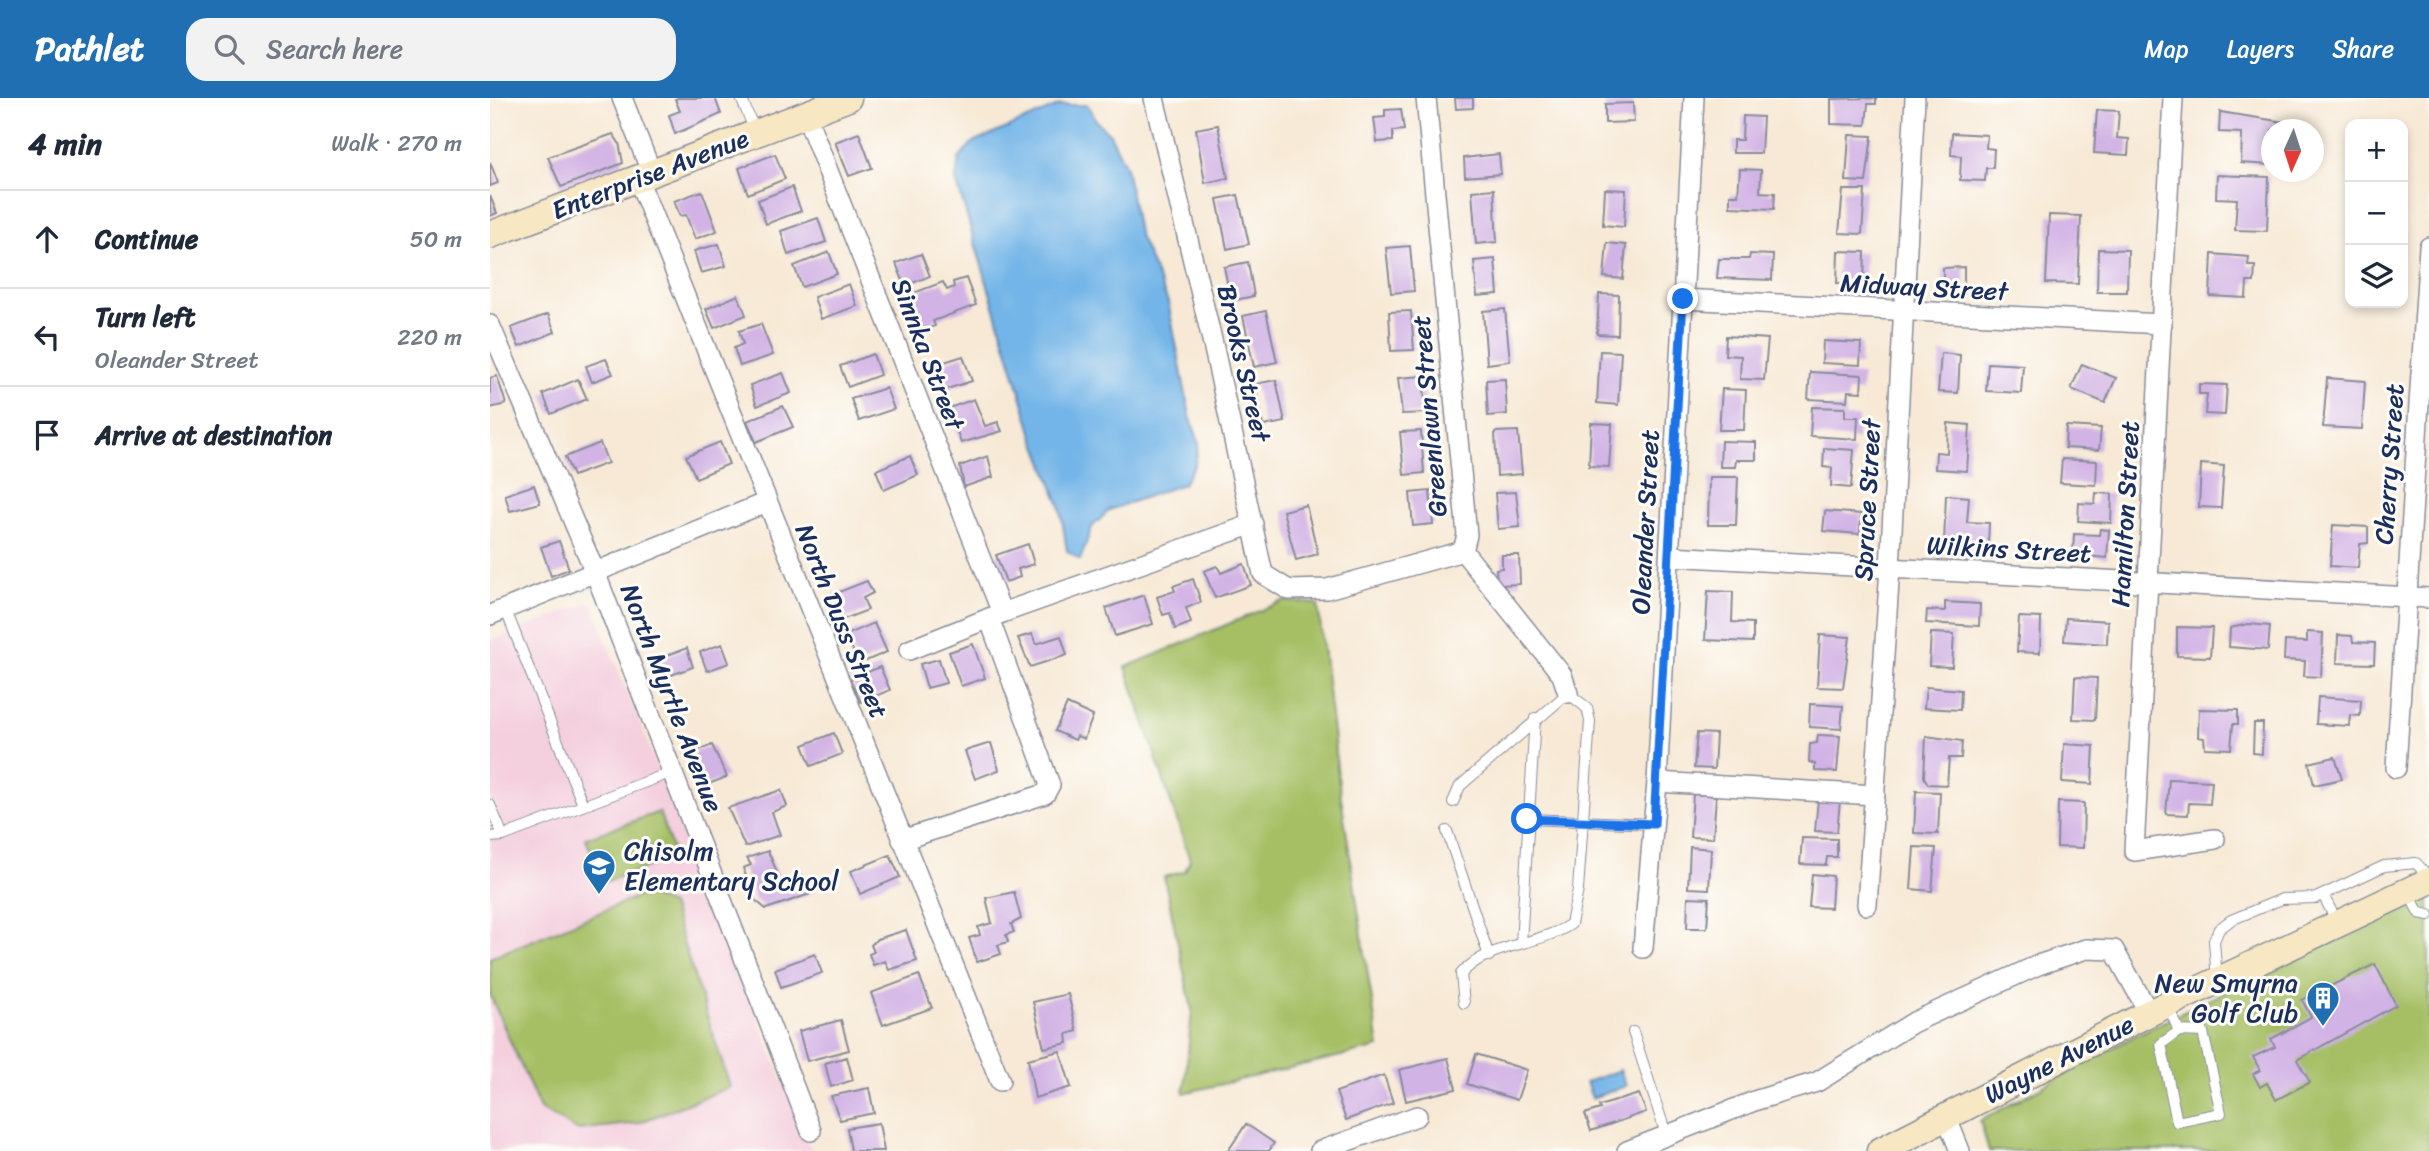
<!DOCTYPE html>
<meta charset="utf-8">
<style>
body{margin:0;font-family:Sriracha,sans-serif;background:#f2f2f3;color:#1f2937}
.controls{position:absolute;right:21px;top:21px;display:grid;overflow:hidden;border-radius:14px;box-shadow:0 4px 10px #0003}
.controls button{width:63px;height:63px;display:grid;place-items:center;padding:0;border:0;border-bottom:2px solid #e0e1e3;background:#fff;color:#1f2937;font:35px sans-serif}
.compass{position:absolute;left:1771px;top:21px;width:63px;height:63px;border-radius:50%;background:#fff;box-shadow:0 4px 10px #0003;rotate:183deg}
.stop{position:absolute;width:21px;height:21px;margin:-16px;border:5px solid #1a73e8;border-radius:50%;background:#fff}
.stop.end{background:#1a73e8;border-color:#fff;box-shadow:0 2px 7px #0008}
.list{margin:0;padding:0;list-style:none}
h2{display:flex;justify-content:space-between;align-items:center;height:91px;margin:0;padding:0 28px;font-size:30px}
h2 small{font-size:23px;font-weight:400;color:#747a83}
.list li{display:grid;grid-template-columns:46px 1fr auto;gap:21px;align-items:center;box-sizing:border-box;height:98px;padding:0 28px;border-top:2px solid #e0e1e3}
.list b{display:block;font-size:26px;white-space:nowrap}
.list p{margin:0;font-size:23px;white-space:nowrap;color:#747a83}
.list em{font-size:23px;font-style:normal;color:#747a83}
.icon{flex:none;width:38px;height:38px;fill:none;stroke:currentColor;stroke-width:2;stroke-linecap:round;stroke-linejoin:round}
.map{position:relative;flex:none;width:1939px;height:1053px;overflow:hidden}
header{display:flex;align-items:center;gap:42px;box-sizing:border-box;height:98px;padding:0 35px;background:#1f6fb2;color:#fff}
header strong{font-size:33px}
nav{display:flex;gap:38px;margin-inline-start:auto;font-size:24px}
.search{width:490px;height:63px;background:#f2f2f3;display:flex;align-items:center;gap:18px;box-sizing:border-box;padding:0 24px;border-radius:21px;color:#747a83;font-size:26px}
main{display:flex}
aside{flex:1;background:#fff}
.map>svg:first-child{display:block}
.built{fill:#f4cfde}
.green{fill:#a6bf65;stroke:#607762;stroke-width:2}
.water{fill:#73b5e8;stroke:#4772a3;stroke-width:2}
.building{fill:#d2b3e5}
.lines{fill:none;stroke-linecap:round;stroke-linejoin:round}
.lane-casing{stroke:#898c9a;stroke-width:12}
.street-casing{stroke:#898c9a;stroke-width:22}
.secondary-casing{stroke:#898c9a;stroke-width:29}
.lane{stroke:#fff;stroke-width:10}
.street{stroke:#fff;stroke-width:19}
.secondary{stroke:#f7e8c3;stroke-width:26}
.route{stroke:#1a73e8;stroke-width:9}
.labels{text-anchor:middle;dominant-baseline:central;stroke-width:6;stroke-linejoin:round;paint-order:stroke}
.street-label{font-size:26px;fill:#1b2f5e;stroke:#fdfcf7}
.poi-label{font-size:26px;fill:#1b2f5e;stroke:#fdfcf7;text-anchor:start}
</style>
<header>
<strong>Pathlet</strong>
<div class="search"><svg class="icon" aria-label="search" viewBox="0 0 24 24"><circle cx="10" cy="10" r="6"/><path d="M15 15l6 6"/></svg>Search here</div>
<nav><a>Map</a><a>Layers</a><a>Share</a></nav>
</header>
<main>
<aside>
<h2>4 min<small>Walk · 270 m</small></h2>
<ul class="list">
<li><svg class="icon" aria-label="ahead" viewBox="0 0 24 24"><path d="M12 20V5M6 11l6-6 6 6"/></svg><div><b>Continue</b></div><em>50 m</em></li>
<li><svg class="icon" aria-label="left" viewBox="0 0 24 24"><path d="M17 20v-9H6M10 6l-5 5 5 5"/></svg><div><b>Turn left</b><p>Oleander Street</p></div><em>220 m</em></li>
<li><svg class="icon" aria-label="arrive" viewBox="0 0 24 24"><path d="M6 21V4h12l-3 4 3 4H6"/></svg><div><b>Arrive at destination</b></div></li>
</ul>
</aside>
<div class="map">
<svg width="1939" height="1053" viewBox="0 0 1939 1053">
<rect width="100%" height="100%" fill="#fdfcf7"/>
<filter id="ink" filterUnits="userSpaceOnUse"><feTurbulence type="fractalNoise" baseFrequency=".0143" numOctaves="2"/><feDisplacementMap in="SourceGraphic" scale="14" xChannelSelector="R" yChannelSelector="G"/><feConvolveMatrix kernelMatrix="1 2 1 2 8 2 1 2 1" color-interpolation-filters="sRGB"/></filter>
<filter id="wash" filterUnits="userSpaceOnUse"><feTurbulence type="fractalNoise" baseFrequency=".00686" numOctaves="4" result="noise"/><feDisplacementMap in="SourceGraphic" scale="28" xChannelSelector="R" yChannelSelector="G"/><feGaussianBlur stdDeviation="1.57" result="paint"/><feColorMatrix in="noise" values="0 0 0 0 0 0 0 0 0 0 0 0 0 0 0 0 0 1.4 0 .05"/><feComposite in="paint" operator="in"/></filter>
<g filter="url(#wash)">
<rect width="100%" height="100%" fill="#f7e9d5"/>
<path class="built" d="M101,504L321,1053H0V543Z"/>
<g class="green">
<path d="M793,503L828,506L849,686L889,949L694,995L702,912L674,779L695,773L700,762L636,569Z"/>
<path d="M169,714L185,759L112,785L96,740Z"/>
<path d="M154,796L181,807L240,989L148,1025L87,1032L50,1011L0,897V860Z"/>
<path d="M1939,796V1053H1499L1490,1023L1646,937Z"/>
</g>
<g class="water">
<path d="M570,7H598L607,24L620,36L636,69L648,135L678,204L700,318L709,345L705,366L693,386L619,412L602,429L590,462L577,453L570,408L542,334L466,82L469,61L482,45Z"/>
<path d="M1130,972L1136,988L1102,1000L1096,984Z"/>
</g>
<g id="blocks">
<g class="building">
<path d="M188,0H225L231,16L185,36L179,17L190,13L185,1Z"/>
<path d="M965,0H983V10L966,11Z"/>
<path d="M1386,0V6H1378L1376,27L1341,26V1Z"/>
<path d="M1143,5L1144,24L1115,25V6Z"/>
<path d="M911,11L914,32L903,33V43L887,44L884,20L895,19V12Z"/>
<path d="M1607,12L1629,13L1627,40L1639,41L1638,57L1604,55Z"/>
<path d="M1730,14L1800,25L1806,32H1782L1781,67L1751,65L1752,35L1729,34Z"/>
<path d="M1253,18L1273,19L1271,55H1243V42H1252Z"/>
<path d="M728,27L738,80L715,85L706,31Z"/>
<path d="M369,35L382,70L359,78L345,44Z"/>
<path d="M1462,35L1497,37L1496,50L1504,51L1503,70H1496L1495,83L1470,82L1471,58L1461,57Z"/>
<path d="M123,36L129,45L133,65L71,89L58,59Z"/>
<path d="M1359,37L1382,38L1376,84L1356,83Z"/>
<path d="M285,56L295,81L258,96L249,70Z"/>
<path d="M1009,56L1011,76L975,79L974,60Z"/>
<path d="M0,64L8,85L0,88Z"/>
<path d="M1250,71L1271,72L1270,94L1285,95L1284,111L1240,109V97H1248Z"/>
<path d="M1727,77L1779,79L1777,133L1745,132L1747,101L1726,100Z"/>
<path d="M302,89L311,113L276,126L268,102Z"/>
<path d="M1004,91L1007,144L986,146L982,93Z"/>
<path d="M1115,91L1136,92L1134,129L1113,127Z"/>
<path d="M1353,92H1375L1372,136L1349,135Z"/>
<path d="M212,93L227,133L205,141L196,117L190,118L184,103Z"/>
<path d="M748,97L759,146L737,151L727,101Z"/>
<path d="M0,98L7,115L0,118Z"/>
<path d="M1559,117L1591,118L1588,186L1556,185Z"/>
<path d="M328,120L336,144L298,157L291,133Z"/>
<path d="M1117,145L1136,147L1133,181L1114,179Z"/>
<path d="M229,146L236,168L211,175L204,153Z"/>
<path d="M920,148L924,193L901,195L896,150Z"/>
<path d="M1608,151L1638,152L1637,194H1607Z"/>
<path d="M1348,153L1375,154L1374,186L1347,185Z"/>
<path d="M339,154L347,176L312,189L304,168Z"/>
<path d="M431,156L440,178L415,188L406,165Z"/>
<path d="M1260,156L1283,157L1282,182L1227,180L1229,161H1259Z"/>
<path d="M1722,156L1759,159L1758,168H1765L1764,184H1757L1756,200L1720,198Z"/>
<path d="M1005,161L1008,196L987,198L984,163Z"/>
<path d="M758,164L764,198L741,203L734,169Z"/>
<path d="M1474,169V192H1453V170Z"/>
<path d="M476,180L486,207L443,223L445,228L424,235L417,214L423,212L418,197L453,184L457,192L464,189L463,184Z"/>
<path d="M359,186L367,208L331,221L324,199Z"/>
<path d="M1109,196L1129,197L1128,237L1107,236Z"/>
<path d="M248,197L256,217L224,230L216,211Z"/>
<path d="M1015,211L1020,263L997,266L993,213Z"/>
<path d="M776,213L787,264L764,269L753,218Z"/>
<path d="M921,213L924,252L901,253L899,214Z"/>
<path d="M58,216L65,234L29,249L21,230Z"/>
<path d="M271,226L283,257L250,268L244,250L253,246L249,233Z"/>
<path d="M1236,238L1278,241L1274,282L1250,281L1251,258L1235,257Z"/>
<path d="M1333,243L1371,245L1370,267L1332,265Z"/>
<path d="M1110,253L1131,254L1128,307L1107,305Z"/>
<path d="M1451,255L1470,257L1468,295L1448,294Z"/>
<path d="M383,256L390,277L358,289L350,268Z"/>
<path d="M473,258L482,283L454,292L445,267Z"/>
<path d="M116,261L123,276L102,284L96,268Z"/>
<path d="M1498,265L1533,267L1531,295L1496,293Z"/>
<path d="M1592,266L1626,280L1615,305L1581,291Z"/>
<path d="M1320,274L1372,277L1371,294L1358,293L1357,303L1318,301Z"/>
<path d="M293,275L301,295L267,308L260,287Z"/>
<path d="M7,278L16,306L0,310V280Z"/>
<path d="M933,278L936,315L912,316L908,280Z"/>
<path d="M1837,280L1875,283L1872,331L1833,329Z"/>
<path d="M88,281L97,301L61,316L53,296Z"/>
<path d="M1015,281L1017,316L998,318L996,282Z"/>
<path d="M786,282L795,324L773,328L765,286Z"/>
<path d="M1709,286L1737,287L1735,317L1715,316L1717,296H1709Z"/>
<path d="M396,290L404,311L369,323L361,301Z"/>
<path d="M1232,291L1256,292L1254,332H1229Z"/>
<path d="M484,301L495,328L508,324L512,333L471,345L459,310Z"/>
<path d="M293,308L303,329L266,344L257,323Z"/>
<path d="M1322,309L1355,310V319H1368L1367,341L1320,338Z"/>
<path d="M1101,325L1122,326L1119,369L1099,368Z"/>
<path d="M1458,325L1480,327L1477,373L1445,371L1446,354L1457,355Z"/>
<path d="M1576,328L1611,330L1609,352L1575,350Z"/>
<path d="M931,333L934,375L914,377L910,334Z"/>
<path d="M1028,333L1032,376L1007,378L1005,334Z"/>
<path d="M1231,343L1266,344V362H1246L1245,369H1230Z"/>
<path d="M230,344L239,366L206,380L196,358Z"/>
<path d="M110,345L118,365L83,378L75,359Z"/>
<path d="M1334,350L1364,352L1361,390L1341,388L1342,370L1333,369Z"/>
<path d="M420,358L428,377L394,392L386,372Z"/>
<path d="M498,358L503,379L474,389L470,368Z"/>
<path d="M1572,361L1607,363L1606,387L1570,385Z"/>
<path d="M1711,366L1734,368L1731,410L1709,409Z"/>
<path d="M1219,379H1248L1246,427H1218Z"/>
<path d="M44,387L50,405L20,413L15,397Z"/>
<path d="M940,393L943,426L923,428L920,395Z"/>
<path d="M1026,394L1030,429L1008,431L1005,395Z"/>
<path d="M1606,395L1622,396L1621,425L1588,423L1589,405L1605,406Z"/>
<path d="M1456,397L1479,399L1477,424L1499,425L1498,447L1454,445Z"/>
<path d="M816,407L828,456L806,462L793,413Z"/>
<path d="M1335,413L1371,416L1370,436L1333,433Z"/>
<path d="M1843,427L1878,429V445L1870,446L1868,470L1840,468Z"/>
<path d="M1610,431L1619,432L1617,460L1583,457L1584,436L1609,437Z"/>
<path d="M69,443L79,471L61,478L51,449Z"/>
<path d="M538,446L544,466L528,471L530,479L516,484L506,457Z"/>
<path d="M1012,457H1029L1030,486L1007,487L1006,471L1012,470Z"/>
<path d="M754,466L761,487L725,500L714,473L727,468L731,475Z"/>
<path d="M703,481L711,504L696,510L701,525L685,531L680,515L673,517L667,499L685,493L683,488Z"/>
<path d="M377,483L383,495L373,500L378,512L349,523L341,497Z"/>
<path d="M1218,493L1243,494L1242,524L1263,525V544L1215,542Z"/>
<path d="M654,497L663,526L625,538L616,510Z"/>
<path d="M1455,504L1490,506L1489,528L1436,525L1437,512L1455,513Z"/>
<path d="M1529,519L1551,520L1550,555L1527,554Z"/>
<path d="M1576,520L1618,523L1617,546L1574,543Z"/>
<path d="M384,525L397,554L369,566L356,537Z"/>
<path d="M1758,526L1780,528L1778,552L1739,549L1740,530Z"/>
<path d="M1687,529L1722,530L1720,559L1687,558Z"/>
<path d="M1817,534L1833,535L1831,579L1814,578L1815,563L1794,562L1795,543L1817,544Z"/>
<path d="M1441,535L1464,536L1462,569L1439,568Z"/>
<path d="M542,536L546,546L571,538L577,557L540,569L528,540Z"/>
<path d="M1330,537L1360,539L1353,590L1327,589Z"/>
<path d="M1848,537L1862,538L1863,544L1885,545L1884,566L1847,565Z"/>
<path d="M232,546L239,565L217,573L210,554Z"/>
<path d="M483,546L495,580L471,588L459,554Z"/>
<path d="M197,550L203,569L168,582L161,563Z"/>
<path d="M449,561L456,585L437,590L430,566Z"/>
<path d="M390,569L400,592L371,604L360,581Z"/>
<path d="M1585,579L1607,580L1605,622L1583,621Z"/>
<path d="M1436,589L1471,592L1470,612L1434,610Z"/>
<path d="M1828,599L1871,602L1870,618L1860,617L1859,628L1826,626Z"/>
<path d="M577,606L603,618L594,641L587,638L585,642L565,633Z"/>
<path d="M1320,606L1353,608L1351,631L1319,629Z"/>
<path d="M1709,611L1748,612V626H1743L1741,651L1715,650L1714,640L1708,639Z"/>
<path d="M1764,625H1773L1772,656L1763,655Z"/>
<path d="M344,635L352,656L321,668L313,647Z"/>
<path d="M1207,635L1226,636L1224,671L1204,670Z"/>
<path d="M1328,637L1350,638L1347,674L1325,673V666L1319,664L1320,646L1327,645Z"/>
<path d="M1436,638L1472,643L1471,660H1459L1457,687L1438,686L1434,679Z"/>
<path d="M501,645L509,672L485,681L475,653Z"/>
<path d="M1574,646L1604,648L1602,686L1572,684Z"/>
<path d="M222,647L237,679L216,687L202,655Z"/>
<path d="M1845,659L1852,681L1824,687L1819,665Z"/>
<path d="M1679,681L1722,683L1720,706L1699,705L1698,717L1676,716Z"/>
<path d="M291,692L297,708L282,714L290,737L255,749L238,710Z"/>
<path d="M1426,693L1450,694L1448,736L1424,735Z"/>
<path d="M1203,696L1226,698L1223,740L1200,739Z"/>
<path d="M1328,701L1350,703L1347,734L1325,733Z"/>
<path d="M1568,704L1594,705L1593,750L1567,749Z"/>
<path d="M1312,740L1347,741V759H1337L1336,767L1310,766Z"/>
<path d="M1200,749L1221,751L1219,791L1198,790Z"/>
<path d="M1424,749L1446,750L1442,793L1421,791Z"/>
<path d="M278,753L291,784L314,778L320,796L276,811L265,802L253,770L261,767L257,760Z"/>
<path d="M400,757L410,779L370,796L361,773Z"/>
<path d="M1322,776L1343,778L1341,810L1319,809Z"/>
<path d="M524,794L531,821L521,826L524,834L516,837L518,844L508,847L511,856L487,864L479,840L490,837L488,829L502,825L496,800Z"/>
<path d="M1198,799L1219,800L1217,830H1197Z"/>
<path d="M416,832L427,863L399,872L395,863L383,867L379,856L384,854L381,847L387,841Z"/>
<path d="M325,856L332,875L291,889L285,871Z"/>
<path d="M1885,866L1906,907L1807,962L1820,984L1786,1002L1777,985L1770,989L1763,976L1770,972L1763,959L1785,949L1781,941L1821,919L1812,902Z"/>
<path d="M429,877L442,910L393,927L381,895Z"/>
<path d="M578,896L587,933L577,936L578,945L554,950L543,904Z"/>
<path d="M351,922L359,952L317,963L309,933Z"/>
<path d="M570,953L581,989L545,1000L538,961Z"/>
<path d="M986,956L1037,972L1027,1002L977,986Z"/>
<path d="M357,959L363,982L341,989L335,965Z"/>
<path d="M958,960L966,991L916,1003L909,972Z"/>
<path d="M894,977L903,1005L856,1022L846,994Z"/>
<path d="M379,990L384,1015L350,1022L341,998Z"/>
<path d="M1149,996L1156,1014L1101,1033L1095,1016L1110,1011L1109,1008Z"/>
<path d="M389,1025L394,1053H361L357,1030Z"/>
<path d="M756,1026L784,1045L779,1053H738Z"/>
</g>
</g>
</g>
<g filter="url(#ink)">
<use href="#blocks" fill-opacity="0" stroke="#898c9a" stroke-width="2"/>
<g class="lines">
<defs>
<g id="lane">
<path d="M251,0L266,35"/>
<path d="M15,510L93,707"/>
<path d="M963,704L970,688L1078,595L1097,610L1100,623L1088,792L1081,826C1048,848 998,845 971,876L974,905"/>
<path d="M0,707L13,738"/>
<path d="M1037,721L1164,726"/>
<path d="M957,733L999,858"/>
<path d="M0,739L13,738L182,674"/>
<path d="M1918,794L1929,815L1939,817"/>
<path d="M1833,797L1847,824"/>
<path d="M1031,845L1045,620"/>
<path d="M1727,882L1724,843L1729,831L1741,822L1792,801L1826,800L1894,768L1926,765L1939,779"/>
<path d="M1678,907L1689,933"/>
<path d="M1689,933L1713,934L1731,1015L1687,1024L1671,946Z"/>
<path d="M1143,934L1177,1039"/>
</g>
<g id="street">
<path d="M132,0L162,76"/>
<path d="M664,0L723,246L773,476L799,492L837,491L973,453"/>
<path d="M936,0L977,437L973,453"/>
<path d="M1683,0L1644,753L1725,741"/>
<path d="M316,17L512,515"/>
<path d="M148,81L510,983"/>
<path d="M1193,201L1672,226"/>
<path d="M0,227L105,474L321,1033"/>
<path d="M973,453L1072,577L1078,595"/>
<path d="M1180,458L1939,500"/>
<path d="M0,517L277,404"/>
<path d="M419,552L512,515L763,426"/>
<path d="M1906,670L1939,149"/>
<path d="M1167,684L1385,697"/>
<path d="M412,742L555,696L560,687L499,520"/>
<path d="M1377,807L1400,470L1425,0"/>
<path d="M1153,850L1167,684L1204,0"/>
<path d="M1456,1018L1470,1053"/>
<path d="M830,1053L927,1018"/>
<path d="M1137,1053L1267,1002L1327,984L1424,924L1548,867L1596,851L1624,852L1659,915"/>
</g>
<g id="secondary">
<path d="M0,137L358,0"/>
<path d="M1390,1053L1659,915L1939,783"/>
</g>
</defs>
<use href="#lane" class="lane-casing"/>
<use href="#street" class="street-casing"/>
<use href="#secondary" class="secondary-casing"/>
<use href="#lane" class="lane"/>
<use href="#street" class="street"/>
<use href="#secondary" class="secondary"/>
</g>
</g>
<g class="lines" filter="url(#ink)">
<path class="route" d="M1037,721L1164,726L1193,201"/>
</g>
<defs>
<symbol id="school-pin" viewBox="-11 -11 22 30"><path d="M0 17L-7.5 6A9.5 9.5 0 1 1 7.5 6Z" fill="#1f6fb2" stroke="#fdfcf7"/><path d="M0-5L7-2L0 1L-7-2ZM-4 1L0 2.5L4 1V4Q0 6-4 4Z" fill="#fff"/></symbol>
<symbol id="building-pin" viewBox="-11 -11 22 30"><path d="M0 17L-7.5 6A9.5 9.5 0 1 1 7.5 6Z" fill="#1f6fb2" stroke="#fdfcf7"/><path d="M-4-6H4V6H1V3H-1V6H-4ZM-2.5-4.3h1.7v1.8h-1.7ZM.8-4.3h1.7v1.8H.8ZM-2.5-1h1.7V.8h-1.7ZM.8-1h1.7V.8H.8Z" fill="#fff"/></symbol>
</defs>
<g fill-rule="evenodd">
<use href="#school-pin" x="90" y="749" width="38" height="52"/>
<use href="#building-pin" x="1814" y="881" width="38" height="52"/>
</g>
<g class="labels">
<g class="street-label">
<text transform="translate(160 76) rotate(-21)">Enterprise Avenue</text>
<text transform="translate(1434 189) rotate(3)">Midway Street</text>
<text transform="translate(438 256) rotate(69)">Sinnka Street</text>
<text transform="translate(754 265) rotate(77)">Brooks Street</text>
<text transform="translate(939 318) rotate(-95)">Greenlawn Street</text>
<text transform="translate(1899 366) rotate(-86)">Cherry Street</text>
<text transform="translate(1377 402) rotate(-87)">Spruce Street</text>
<text transform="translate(1635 416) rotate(-87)">Hamilton Street</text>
<text transform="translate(1155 424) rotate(-87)">Oleander Street</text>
<text transform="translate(1519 451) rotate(3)">Wilkins Street</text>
<text transform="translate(352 523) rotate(68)">North Duss Street</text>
<text transform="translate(182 600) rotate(69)">North Myrtle Avenue</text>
<text transform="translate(1569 961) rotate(-27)">Wayne Avenue</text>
</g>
<g class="poi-label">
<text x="134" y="753">Chisolm<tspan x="134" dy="30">Elementary School</tspan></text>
<text x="1808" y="885" text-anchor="end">New Smyrna<tspan x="1808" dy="30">Golf Club</tspan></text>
</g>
</g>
</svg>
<div class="controls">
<button>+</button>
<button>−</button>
<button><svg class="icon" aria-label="layers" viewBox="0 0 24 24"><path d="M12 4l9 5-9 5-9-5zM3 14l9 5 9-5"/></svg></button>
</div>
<svg class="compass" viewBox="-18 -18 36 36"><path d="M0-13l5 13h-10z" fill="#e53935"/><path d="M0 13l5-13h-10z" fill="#747a83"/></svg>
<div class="stop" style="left:1037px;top:721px"></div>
<div class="stop end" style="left:1193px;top:201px"></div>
</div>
</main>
